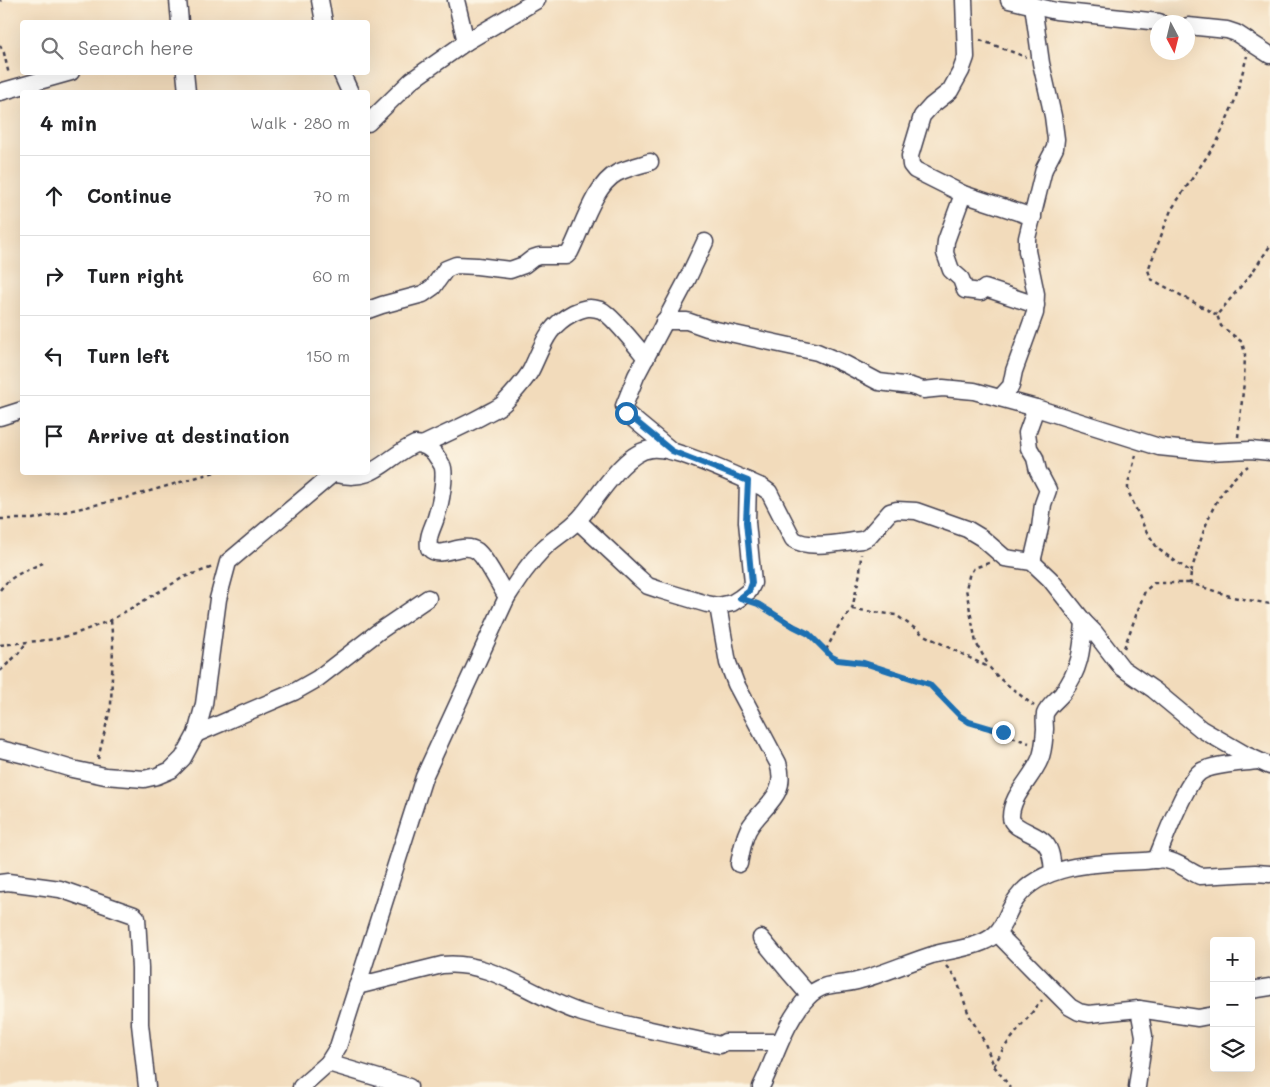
<!DOCTYPE html>
<meta charset="utf-8">
<style>
body{margin:0;font-family:Mali,sans-serif;background:#f6f6f6;color:#202124}
.controls{position:absolute;right:15px;bottom:15px;display:grid;overflow:hidden;border-radius:5px;box-shadow:0 5px 20px #0002}
.controls button{width:45px;height:45px;display:grid;place-items:center;padding:0;border:0;border-bottom:1px solid #e0e0e0;background:#fff;color:#202124;font:25px sans-serif}
.compass{position:absolute;left:1150px;top:15px;width:45px;height:45px;border-radius:50%;background:#fff;box-shadow:0 5px 20px #0002;rotate:173deg}
.stop{position:absolute;width:15px;height:15px;margin:-11px;border:4px solid #1f6fb2;border-radius:50%;background:#fff}
.stop.end{background:#1f6fb2;border-color:#fff;box-shadow:0 1px 5px #0008}
.list{margin:0;padding:0;list-style:none}
h2{display:flex;justify-content:space-between;align-items:center;height:65px;margin:0;padding:0 20px;font-size:21px}
h2 small{font-size:16px;font-weight:400;color:#757577}
.list li{display:grid;grid-template-columns:32px 1fr auto;gap:15px;align-items:center;box-sizing:border-box;height:80px;padding:0 20px;border-top:1px solid #e0e0e0}
.list b{display:block;font-size:19px;white-space:nowrap}
.list em{font-size:16px;font-style:normal;color:#757577}
.icon{flex:none;width:28px;height:28px;fill:none;stroke:currentColor;stroke-width:2;stroke-linecap:round;stroke-linejoin:round}
.map{position:relative;flex:none;width:1270px;height:1087px;overflow:hidden}
.search{position:absolute;background:#fff;box-shadow:0 5px 20px #0002;left:20px;top:20px;width:350px;height:55px;display:flex;align-items:center;gap:12px;box-sizing:border-box;padding:0 18px;border-radius:5px;color:#757577;font-size:19px}
.panel{position:absolute;background:#fff;box-shadow:0 5px 20px #0002;left:20px;top:90px;width:350px;height:385px;border-radius:5px}
.map>svg:first-child{display:block}
.lines{fill:none;stroke-linecap:round;stroke-linejoin:round}
.minor-casing{stroke:#413e4e;stroke-width:19}
.path{stroke:#413e4e;stroke-width:2.5;stroke-dasharray:4 4;stroke-linecap:butt}
.minor{stroke:#fff;stroke-width:16}
.route{stroke:#1f6fb2;stroke-width:6}
</style>
<div class="map">
<svg width="1270" height="1087" viewBox="0 0 1270 1087">
<rect width="100%" height="100%" fill="#fcf5e5"/>
<filter id="ink" filterUnits="userSpaceOnUse"><feTurbulence type="fractalNoise" baseFrequency=".02" numOctaves="2"/><feDisplacementMap in="SourceGraphic" scale="10" xChannelSelector="R" yChannelSelector="G"/><feConvolveMatrix kernelMatrix="1 2 1 2 8 2 1 2 1" color-interpolation-filters="sRGB"/></filter>
<filter id="wash" filterUnits="userSpaceOnUse"><feTurbulence type="fractalNoise" baseFrequency=".0096" numOctaves="4" result="noise"/><feDisplacementMap in="SourceGraphic" scale="20" xChannelSelector="R" yChannelSelector="G"/><feGaussianBlur stdDeviation="1.12" result="paint"/><feColorMatrix in="noise" values="0 0 0 0 0 0 0 0 0 0 0 0 0 0 0 0 0 1.4 0 .05"/><feComposite in="paint" operator="in"/></filter>
<g filter="url(#wash)">
<rect width="100%" height="100%" fill="#f2dbbb"/>
</g>
<g filter="url(#ink)">
<g class="lines">
<defs>
<g id="minor">
<path d="M178,0L180,22"/>
<path d="M320,0L324,22"/>
<path d="M456,0L466,42"/>
<path d="M964,0L966,57L961,71L950,91L931,106L922,116L910,156L911,165L915,170L963,194L1033,217"/>
<path d="M1009,0L1056,11L1159,22"/>
<path d="M1188,26L1227,30L1236,33L1270,55"/>
<path d="M185,72L187,92"/>
<path d="M341,72L350,92"/>
<path d="M0,92L71,72"/>
<path d="M368,123L412,80L466,42L537,0"/>
<path d="M963,194L946,241L945,253L951,270L961,279L965,290L981,292L985,288L1036,305"/>
<path d="M368,310L382,305L423,294L433,287L446,269L456,265L477,266L510,270L524,265L533,258L539,256H566L570,252C582,229 594,185 617,173C627,168 640,165 650,162"/>
<path d="M664,321H687L707,328L817,352L845,364L879,382L911,386L923,390L943,388L974,391L1036,408L1159,447L1208,452L1251,450L1270,452"/>
<path d="M1000,398L1011,386L1014,371L1035,313L1036,294L1027,251V238L1044,169L1055,148L1056,139L1053,116L1041,63L1033,5"/>
<path d="M0,417L22,410"/>
<path d="M422,445C443,435 464,426 484,415C491,411 499,408 504,403C511,396 527,378 531,370C543,346 546,327 573,313C584,308 590,306 601,310C612,315 637,347 646,358"/>
<path d="M672,451L626,413L624,406L636,376L688,278L705,242"/>
<path d="M335,474C375,483 383,459 415,444C423,444 430,448 435,454C437,458 442,463 443,468C445,479 441,502 437,514C434,527 427,534 429,548C441,561 462,540 477,551C487,559 499,585 507,597"/>
<path d="M578,521L639,578L648,586L660,590L707,604L718,606L732,603L740,598L749,591L753,583L747,522L748,481"/>
<path d="M1032,562L1040,528L1043,504L1048,490L1038,471L1035,458L1029,448L1028,440L1027,433L1036,408"/>
<path d="M718,606L728,663L736,684L778,763C789,797 762,805 748,830C743,840 741,853 739,864"/>
<path d="M196,734L294,692L317,679L378,632L428,598"/>
<path d="M0,749L29,756L72,769L105,776L144,779L157,776L171,770L183,758L196,734L204,704L218,599L228,562L335,472"/>
<path d="M1156,860C1164,841 1185,783 1200,772C1212,764 1242,763 1257,761"/>
<path d="M1053,872C1052,862 1052,851 1045,843C1037,833 1011,829 1011,817C1011,795 1032,779 1040,759C1044,750 1044,739 1045,729C1045,725 1044,719 1045,714C1048,706 1057,700 1062,694C1080,670 1082,651 1084,622"/>
<path d="M0,883L8,882L60,889L134,915L137,918L140,968V1024L147,1087"/>
<path d="M997,933L1053,990L1070,1007L1079,1012L1089,1014L1139,1009L1198,1018L1214,1015"/>
<path d="M761,938L789,972L809,995"/>
<path d="M357,986L442,965C491,959 536,999 582,1013C627,1026 674,1035 720,1045L725,1042H778"/>
<path d="M1251,990L1270,987"/>
<path d="M328,1063L409,1087"/>
<path d="M301,1087L328,1063L338,1047L424,777L507,597C518,580 529,563 544,548C554,538 569,530 579,519C597,500 623,452 651,449C674,446 738,477 762,487L769,492L793,539C808,550 843,542 862,540L868,537L890,512L897,510L916,511L967,529L982,538L1005,558L1032,562L1050,579L1084,622L1095,633L1122,668L1154,690L1201,729L1246,755L1270,766"/>
<path d="M761,1087C776,1057 784,1022 808,997C823,981 839,986 857,981C883,974 907,963 932,955C949,950 967,949 983,942C1006,932 1004,915 1017,898C1043,862 1104,863 1144,861C1151,861 1159,858 1166,860C1179,862 1188,871 1200,876L1255,873L1270,874"/>
<path d="M1137,1087L1144,1036L1139,1009"/>
</g>
</defs>
<use href="#minor" class="minor-casing"/>
<g class="path">
<path d="M0,1L1,0"/>
<path d="M980,40L1026,57"/>
<path d="M0,45L4,53L9,75"/>
<path d="M1217,315L1151,279L1148,270L1171,210L1218,140L1235,100L1247,56"/>
<path d="M1238,437L1244,382L1245,354L1242,342L1221,326L1217,315L1251,274L1270,246"/>
<path d="M1136,455L1128,484V491L1145,529L1158,549L1191,572L1190,583L1233,597L1270,604"/>
<path d="M0,519H33L126,498L215,472"/>
<path d="M989,563L974,568L969,576L966,589L976,643L989,666"/>
<path d="M1191,572C1204,531 1211,493 1248,466"/>
<path d="M0,590C11,575 27,570 43,563"/>
<path d="M756,603L809,634L833,657L838,660L864,663L929,684L960,716L969,722L1029,743"/>
<path d="M852,609L896,615L924,635L990,668L999,678L1034,706"/>
<path d="M0,645L56,639L75,634L111,620L184,577L213,567"/>
<path d="M1124,648L1145,591L1154,583H1190"/>
<path d="M826,650L838,627L852,609L860,573L861,554"/>
<path d="M0,671L18,654L26,643"/>
<path d="M98,759L111,705L113,646L111,620"/>
<path d="M946,966L956,978L969,1015L984,1041L994,1066L1010,1087"/>
<path d="M994,1066L1003,1049L1042,1000"/>
</g>
<use href="#minor" class="minor"/>
</g>
</g>
<g class="lines" filter="url(#ink)">
<path class="route" d="M626,413L672,451L748,481L746,522L752,583L749,591L740,598L758,604L793,626L809,634L832,657L838,660L864,663L929,684L960,716L969,722L1003,732"/>
</g>
</svg>
<div class="controls">
<button>+</button>
<button>−</button>
<button><svg class="icon" aria-label="layers" viewBox="0 0 24 24"><path d="M12 4l9 5-9 5-9-5zM3 14l9 5 9-5"/></svg></button>
</div>
<svg class="compass" viewBox="-18 -18 36 36"><path d="M0-13l5 13h-10z" fill="#e53935"/><path d="M0 13l5-13h-10z" fill="#757577"/></svg>
<div class="stop" style="left:626px;top:413px"></div>
<div class="stop end" style="left:1003px;top:732px"></div>
<div class="search"><svg class="icon" aria-label="search" viewBox="0 0 24 24"><circle cx="10" cy="10" r="6"/><path d="M15 15l6 6"/></svg>Search here</div>
<section class="panel">
<h2>4 min<small>Walk · 280 m</small></h2>
<ul class="list">
<li><svg class="icon" aria-label="ahead" viewBox="0 0 24 24"><path d="M12 20V5M6 11l6-6 6 6"/></svg><div><b>Continue</b></div><em>70 m</em></li>
<li><svg class="icon" aria-label="right" viewBox="0 0 24 24"><path d="M7 20v-9h11M14 6l5 5-5 5"/></svg><div><b>Turn right</b></div><em>60 m</em></li>
<li><svg class="icon" aria-label="left" viewBox="0 0 24 24"><path d="M17 20v-9H6M10 6l-5 5 5 5"/></svg><div><b>Turn left</b></div><em>150 m</em></li>
<li><svg class="icon" aria-label="arrive" viewBox="0 0 24 24"><path d="M6 21V4h12l-3 4 3 4H6"/></svg><div><b>Arrive at destination</b></div></li>
</ul>
</section>
</div>
